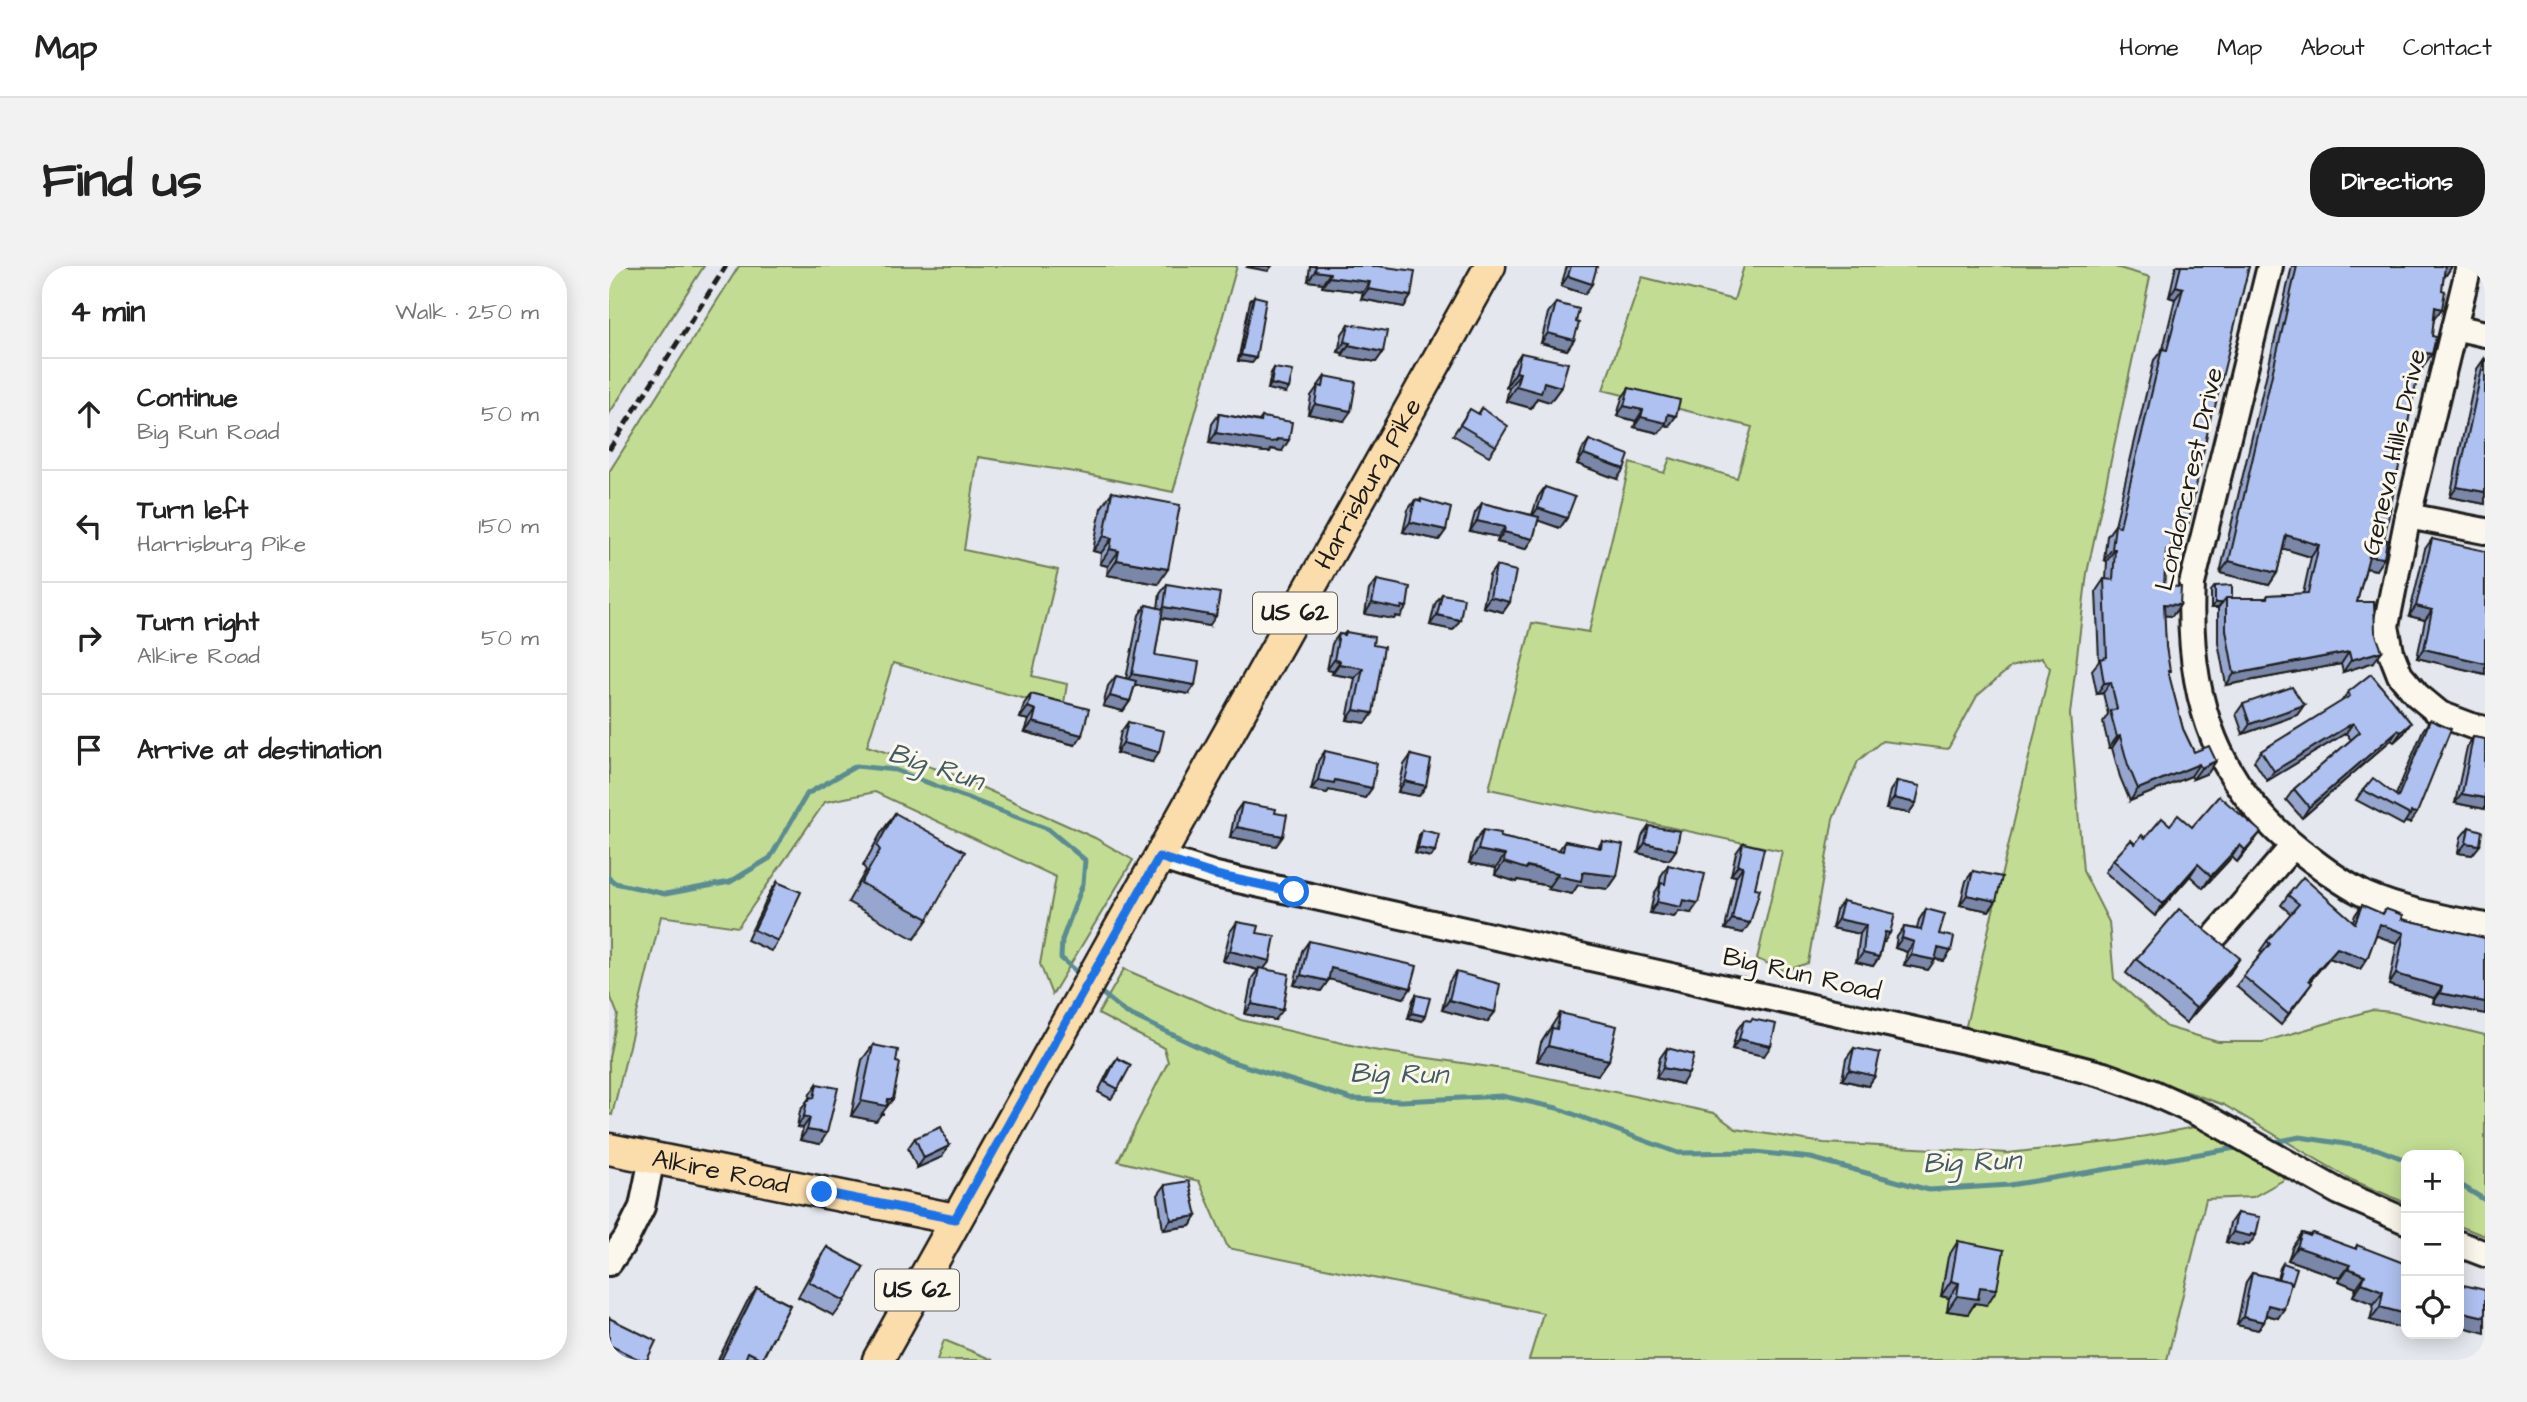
<!DOCTYPE html>
<meta charset="utf-8">
<style>
body{margin:0;font-family:"Architects Daughter",sans-serif;background:#f2f2f2;color:#222}
.controls{position:absolute;right:21px;bottom:21px;display:grid;overflow:hidden;border-radius:14px;box-shadow:0 4px 18px #0003}
.controls button{width:63px;height:63px;display:grid;place-items:center;padding:0;border:0;border-bottom:2px solid #e0e0e0;background:#fff;color:#222;font:35px sans-serif}
.stop{position:absolute;width:21px;height:21px;margin:-16px;border:5px solid #1a73e8;border-radius:50%;background:#fff}
.stop.end{background:#1a73e8;border-color:#fff;box-shadow:0 2px 7px #0008}
.list{margin:0;padding:0;list-style:none}
h2{display:flex;justify-content:space-between;align-items:center;height:91px;margin:0;padding:0 28px;font-size:30px}
h2 small{font-size:23px;font-weight:400;color:#767676}
.list li{display:grid;grid-template-columns:46px 1fr auto;gap:21px;align-items:center;box-sizing:border-box;height:112px;padding:0 28px;border-top:2px solid #e0e0e0}
.list b{display:block;font-size:26px;white-space:nowrap}
.list p{margin:0;font-size:23px;white-space:nowrap;color:#767676}
.list em{font-size:23px;font-style:normal;color:#767676}
.icon{flex:none;width:38px;height:38px;fill:none;stroke:currentColor;stroke-width:2;stroke-linecap:round;stroke-linejoin:round}
.map{position:relative;flex:none;width:1876px;height:1094px;overflow:hidden;border-radius:28px}
header{display:flex;align-items:center;gap:42px;box-sizing:border-box;height:98px;padding:0 35px;background:#fff;border-bottom:2px solid #e0e0e0}
header strong{font-size:33px}
nav{display:flex;gap:38px;margin-inline-start:auto;font-size:24px}
.intro{display:flex;align-items:center;justify-content:space-between;box-sizing:border-box;height:168px;padding:0 42px}
h1{margin:0;font-size:49px}
.button{padding:18px 32px;border-radius:28px;background:#1c1c1c;color:#fff;font-size:24px;font-weight:700}
main{display:flex;gap:42px;padding:0 42px}
aside{flex:1;background:#fff;border-radius:28px;box-shadow:0 4px 18px #0003}
.map>svg:first-child{display:block}
.green{fill:#c2dd93;stroke:#6f7c58;stroke-width:2}
.lines{fill:none;stroke-linecap:round;stroke-linejoin:round}
.stream{stroke:#5c8c92;stroke-width:5}
.minor-casing{stroke:#1c1c1c;stroke-width:30}
.major-casing{stroke:#1c1c1c;stroke-width:35}
.minor{stroke:#fbf7ec;stroke-width:24}
.major{stroke:#fbdcab;stroke-width:30}
.rail{stroke:#1c1c1c;stroke-width:5;stroke-dasharray:10 5;stroke-linecap:butt}
.wall{fill:#96a6ce;stroke:#1c1c1c;stroke-width:2}
.shaded-wall{fill:#7a87a8;stroke:#1c1c1c;stroke-width:2}
.building{fill:#afc1f0;stroke:#1c1c1c;stroke-width:2}
.route{stroke:#1a73e8;stroke-width:9}
.labels{text-anchor:middle;dominant-baseline:central;stroke-width:6;stroke-linejoin:round;paint-order:stroke}
.shield{fill:#fbf7ec;stroke:#5f5e5a;stroke-width:2}
.shield-label{font-size:24px;font-weight:bold;fill:#1c1c1c}
.street-label{font-size:26px;fill:#1c1c1c;stroke:#fbf7ec}
.water-label{font-size:28px;font-style:italic;fill:#415d61;stroke:#fbf7ec}
</style>
<header>
<strong>Map</strong>
<nav><a>Home</a><a>Map</a><a>About</a><a>Contact</a></nav>
</header>
<div class="intro"><h1>Find us</h1><a class="button">Directions</a></div>
<main>
<aside>
<h2>4 min<small>Walk · 250 m</small></h2>
<ul class="list">
<li><svg class="icon" aria-label="ahead" viewBox="0 0 24 24"><path d="M12 20V5M6 11l6-6 6 6"/></svg><div><b>Continue</b><p>Big Run Road</p></div><em>50 m</em></li>
<li><svg class="icon" aria-label="left" viewBox="0 0 24 24"><path d="M17 20v-9H6M10 6l-5 5 5 5"/></svg><div><b>Turn left</b><p>Harrisburg Pike</p></div><em>150 m</em></li>
<li><svg class="icon" aria-label="right" viewBox="0 0 24 24"><path d="M7 20v-9h11M14 6l5 5-5 5"/></svg><div><b>Turn right</b><p>Alkire Road</p></div><em>50 m</em></li>
<li><svg class="icon" aria-label="arrive" viewBox="0 0 24 24"><path d="M6 21V4h12l-3 4 3 4H6"/></svg><div><b>Arrive at destination</b></div></li>
</ul>
</aside>
<div class="map">
<svg width="1876" height="1094" viewBox="0 0 1876 1094">
<rect width="100%" height="100%" fill="#e4e7ed"/>
<filter id="ink" filterUnits="userSpaceOnUse"><feTurbulence type="fractalNoise" baseFrequency=".0143" numOctaves="2"/><feDisplacementMap in="SourceGraphic" scale="14" xChannelSelector="R" yChannelSelector="G"/><feConvolveMatrix kernelMatrix="1 2 1 2 8 2 1 2 1" color-interpolation-filters="sRGB"/></filter>
<g filter="url(#ink)">
<g class="green">
<path d="M0,0H95L0,148Z"/>
<path d="M130,0H628L564,226L472,207L369,191L355,284L449,304L423,410L458,418L454,443L284,397L258,480L343,508L486,572L524,594L443,729L431,698L447,611L266,526L216,536L129,661L52,650L3,849L0,848V791L9,749L0,727V206Z"/>
<path d="M1135,0H1503L1541,11L1478,307L1461,448L1474,605L1500,656L1505,713L1558,761L1609,776H1654L1763,744L1782,746L1876,769V970L1850,960V889H1797V937L1743,914L1615,839L1518,804L1356,764L1441,402L1432,392L1402,401L1368,430L1339,483L1273,475L1249,495L1224,553L1199,697L1176,705L1148,693L1173,585L880,523L923,357L980,366L1021,197L1055,207L1061,192L1128,212L1143,161L994,124L1033,11L1125,34Z"/>
<path d="M515,703L632,754L764,784L901,804L1105,847L1127,863L1215,877L1399,887L1510,875L1591,860L1678,912L1644,931L1597,933L1558,1094H920L934,1047L619,982L590,915L509,895L559,796L555,782L489,748Z"/>
<path d="M335,1074L384,1094H328Z"/>
</g>
<g class="lines">
<g class="stream">
<path d="M0,612L6,617L56,628L121,616L161,592L198,528L247,500L286,504L439,563L476,594L474,618L453,674L452,692L473,710"/>
<path d="M488,723L516,746L617,794L742,833L793,835L893,830L948,842L1069,887L1146,886L1202,892L1320,924L1401,919L1633,881"/>
<path d="M1660,877L1691,871L1768,883L1797,894"/>
<path d="M1850,918L1876,934"/>
</g>
<defs>
<g id="minor">
<path d="M1661,0L1583,318C1577,433 1608,525 1703,594C1720,607 1738,620 1757,629C1794,645 1836,652 1876,660"/>
<path d="M1860,0L1799,250L1777,360L1782,386L1791,409L1808,429L1831,448L1863,460L1876,463"/>
<path d="M1845,61L1876,68"/>
<path d="M1799,250L1876,265"/>
<path d="M550,591L607,609L1410,787L1495,809L1542,826L1597,851L1730,926L1797,955"/>
<path d="M1608,668L1684,580"/>
<path d="M1850,978L1876,988"/>
<path d="M0,997L17,973L33,941L43,892"/>
</g>
<g id="major">
<path id="s1" d="M0,883L346,953"/>
<path id="s2" d="M269,1094L881,0"/>
</g>
</defs>
<use href="#minor" class="minor-casing"/>
<use href="#major" class="major-casing"/>
<use href="#minor" class="minor"/>
<use href="#major" class="major"/>
<path class="rail" d="M0,184L117,0"/>
</g>
<g class="wall">
<path d="M701,0H769L802,30L795,41L752,33L754,26L713,21L714,17L699,15Z"/>
<path d="M958,0H988L976,28L952,20Z"/>
<path d="M1567,0H1640L1601,150L1579,258L1571,269L1565,268L1557,291L1555,320L1571,339L1563,350L1555,349L1557,381L1559,407L1574,463L1585,486L1607,495L1599,507L1584,513L1582,510L1521,535L1511,511L1503,482H1500L1494,456L1499,448L1494,427L1488,428L1483,404L1490,395L1487,325L1495,313L1497,314L1498,295L1495,294L1498,270L1506,259L1545,94L1554,83L1566,33L1560,31Z"/>
<path d="M1683,0H1843L1837,9H1835L1815,99L1809,109L1767,304L1757,302L1748,336L1765,396L1734,406L1732,398L1617,419L1609,376V342H1602V325L1606,320L1623,332H1657L1659,329L1694,328L1702,291L1674,282L1668,307L1660,319L1611,307Z"/>
<path d="M645,30L647,92L643,97L629,95L641,35Z"/>
<path d="M947,37L967,56L965,74L958,84L932,77L939,47Z"/>
<path d="M740,58L774,86L767,96L733,90L734,87L729,86L733,68Z"/>
<path d="M912,87L952,121L941,136L928,132L922,142L897,135L900,122L897,121L902,102Z"/>
<path d="M1875,93L1876,238L1841,231L1868,103Z"/>
<path d="M665,102L677,127L659,123L662,107Z"/>
<path d="M716,110L735,155L699,148L702,130Z"/>
<path d="M1020,122L1060,160L1056,159L1050,167L1025,161L1027,155L1008,150L1013,132Z"/>
<path d="M873,142L887,180L880,190L844,169L861,143L869,148Z"/>
<path d="M610,148L650,155L653,151L673,185L662,183L661,186H655L600,177L603,158Z"/>
<path d="M980,174L1008,213L968,198L973,184Z"/>
<path d="M936,221L958,252L951,262L929,254L924,273L917,283L888,276L889,271L861,265L866,247L873,237L923,249L929,231Z"/>
<path d="M503,226L549,318L498,309L499,300L491,298L492,287L484,285L492,242Z"/>
<path d="M812,233L837,264L830,274L794,266L799,244L806,234L810,235Z"/>
<path d="M1823,273L1876,408L1808,392L1816,354L1800,350L1816,283Z"/>
<path d="M887,300L901,336L894,346L874,341L880,310Z"/>
<path d="M768,314L791,351L787,350L785,353L756,348L760,324Z"/>
<path d="M558,318L600,360L552,352L546,389L580,428L526,419L521,435L514,445L494,440L499,420L507,410L517,413L530,349L537,339L549,342L551,328Z"/>
<path d="M833,328L851,354L844,364L821,359L826,338Z"/>
<path d="M737,366L764,379V447L757,457L738,454L746,412L723,408L724,405L718,404L723,378L730,368L734,369Z"/>
<path d="M1739,426L1795,467L1785,476L1782,474L1693,552L1677,534L1685,523L1742,474L1737,467L1658,515L1645,495L1652,485L1732,436Z"/>
<path d="M422,428L473,469L466,479L416,466L420,454L411,452L415,438Z"/>
<path d="M1634,438L1695,439L1688,449L1634,468L1627,448Z"/>
<path d="M1821,454L1808,547L1801,557L1796,556L1794,559L1747,534L1754,524L1787,529L1814,464Z"/>
<path d="M519,456L543,496L507,487L512,466Z"/>
<path d="M1864,471L1876,473V543L1846,537L1858,481Z"/>
<path d="M716,485L763,522L756,532L720,524L718,527L702,524L709,495Z"/>
<path d="M802,489L817,520L810,530L789,526L795,499Z"/>
<path d="M1288,515L1307,537L1300,547L1277,543L1281,525Z"/>
<path d="M633,537L666,547L674,570L667,580L621,571L626,547Z"/>
<path d="M286,547L319,653L305,673L239,636L257,604L254,600L272,567Z"/>
<path d="M1561,559L1583,561L1643,578L1628,596L1623,591L1594,622L1581,610L1546,650L1496,606L1504,594L1526,578Z"/>
<path d="M1040,560L1067,584L1060,594L1029,587L1033,570Z"/>
<path d="M1860,561L1871,579L1863,589L1849,587L1852,571Z"/>
<path d="M813,564L826,585L822,591L806,587L810,569Z"/>
<path d="M874,564L891,571L950,584L956,575L989,582L993,575L1008,610L999,623L969,619L963,628L939,623L940,620L909,614L908,616L886,609L887,602L860,597L865,577Z"/>
<path d="M1134,577L1146,622L1134,667L1116,663L1127,610L1122,609L1127,587Z"/>
<path d="M1059,599L1082,647L1070,645L1065,651L1041,647L1045,628L1050,620L1052,610Z"/>
<path d="M1364,605L1387,635L1380,645L1351,639L1357,615Z"/>
<path d="M168,616L169,675L162,685L138,674L161,626Z"/>
<path d="M1679,629L1744,655L1746,649L1753,639L1773,648L1777,643L1793,653L1876,672L1824,737L1825,732L1780,719L1788,677L1767,669L1758,693L1751,703L1720,692L1701,715L1703,717L1672,759L1627,720L1653,687L1651,685L1658,675L1682,648L1672,639Z"/>
<path d="M1234,635L1275,676H1274L1270,691L1264,700L1247,696L1251,668L1223,662L1227,644Z"/>
<path d="M1317,643L1330,668L1342,685L1335,695L1326,693L1319,704L1295,699L1298,686L1286,682L1288,671L1295,661L1308,663L1310,654Z"/>
<path d="M628,656L648,667L655,703L666,754L636,748L643,712L649,704L614,695L621,666Z"/>
<path d="M700,675L795,732L720,713L712,725L685,719L693,685Z"/>
<path d="M1527,693L1621,707L1577,757L1517,707Z"/>
<path d="M847,706L886,746L878,756L833,744L840,716Z"/>
<path d="M807,729L813,755L799,752L804,734Z"/>
<path d="M951,747L1000,794L989,809L928,795L932,777Z"/>
<path d="M1143,753L1155,790L1123,783L1128,764L1135,754L1142,755Z"/>
<path d="M264,779L274,848H272L267,855L242,850L253,794Z"/>
<path d="M1058,782L1073,818L1047,812L1051,792Z"/>
<path d="M1245,782L1266,810L1259,820L1233,814L1237,793Z"/>
<path d="M508,792L509,823L502,833L489,826L501,802Z"/>
<path d="M208,818L211,878L191,874L194,862L188,861L191,845L200,832L201,828Z"/>
<path d="M306,872L333,891L308,902L299,882Z"/>
<path d="M556,919L588,950L581,960L554,964L549,929Z"/>
<path d="M1628,947L1647,969L1640,979L1635,978L1634,980L1617,976L1621,957Z"/>
<path d="M1693,967L1701,969L1703,967L1746,983L1748,979L1797,1063L1761,1054L1765,1038L1744,1030L1747,1022L1730,1015L1731,1012L1679,994L1684,980Z"/>
<path d="M1349,975L1378,1039L1366,1037L1359,1048L1338,1045L1340,1032L1332,1030L1339,991Z"/>
<path d="M218,981L236,1035L225,1050L189,1031L208,996Z"/>
<path d="M1674,997L1681,1021L1669,1052L1657,1049L1655,1056L1649,1064L1628,1059L1637,1016L1643,1007L1668,1013L1671,1002Z"/>
<path d="M148,1022L181,1039L153,1094H109L138,1036Z"/>
<path d="M0,1052L38,1094H3L0,1092Z"/>
</g>
<g class="shaded-wall">
<path d="M639,0H663L659,5L638,1Z"/>
<path d="M1834,0H1843L1837,9L1829,7Z"/>
<path d="M706,5L721,7L714,17L699,15Z"/>
<path d="M959,10L983,18L976,28L952,20Z"/>
<path d="M720,11L761,16L754,26L713,21Z"/>
<path d="M1567,20L1574,22L1566,33L1560,31Z"/>
<path d="M759,23L802,30L795,41L752,33Z"/>
<path d="M1826,41L1833,43L1824,54Z"/>
<path d="M939,67L965,74L958,84L932,77Z"/>
<path d="M736,76L741,77L734,87L729,86Z"/>
<path d="M740,79L774,86L767,96L733,90Z"/>
<path d="M1817,87L1823,88L1815,99L1809,98Z"/>
<path d="M632,89L647,92L643,97L629,95Z"/>
<path d="M907,106L911,107L900,122L897,121Z"/>
<path d="M935,116L952,121L941,136L928,132L922,142L897,135L907,120Z"/>
<path d="M662,118L680,122L677,127L659,123Z"/>
<path d="M706,138L742,145L735,155L699,148Z"/>
<path d="M1015,140L1034,144L1027,155L1008,150Z"/>
<path d="M1059,148L1067,150L1060,160L1056,159L1050,167L1025,161L1032,151Z"/>
<path d="M607,167L668,173L680,174L673,185L662,183L661,186H655L600,177Z"/>
<path d="M975,188L1015,203L1008,213L968,198Z"/>
<path d="M1848,221L1876,226V238L1841,231Z"/>
<path d="M929,242L958,252L951,262L922,252Z"/>
<path d="M868,255L896,261L889,271L861,265Z"/>
<path d="M1567,255L1579,258L1571,269L1559,266Z"/>
<path d="M801,256L837,264L830,274L794,266Z"/>
<path d="M895,266L924,273L917,283L888,276Z"/>
<path d="M1677,269L1710,279L1702,291L1669,281Z"/>
<path d="M495,270L503,272L492,287L484,285Z"/>
<path d="M501,283L510,285L499,300L491,298Z"/>
<path d="M1503,283H1506L1498,295L1495,294Z"/>
<path d="M1760,290L1775,292L1767,304L1752,301Z"/>
<path d="M508,294L559,303L549,318L498,309Z"/>
<path d="M1620,295L1668,307L1660,319L1611,307Z"/>
<path d="M881,331L901,336L894,346L874,341Z"/>
<path d="M763,337L793,340L798,341L791,351L787,350L785,353L756,348Z"/>
<path d="M1606,337H1613L1609,342H1602Z"/>
<path d="M1555,338L1571,339L1563,350L1547,349Z"/>
<path d="M1807,340L1823,344L1816,354L1800,350Z"/>
<path d="M555,341L607,350L600,360L548,351Z"/>
<path d="M828,349L851,354L844,364L821,359Z"/>
<path d="M1815,383L1876,397V408L1808,392Z"/>
<path d="M1773,385L1765,396L1734,406L1742,394Z"/>
<path d="M1740,386L1732,398L1617,419L1625,408Z"/>
<path d="M725,394L731,395L724,405L718,404Z"/>
<path d="M730,398L754,402L746,412L723,408Z"/>
<path d="M523,408L586,419L580,428L516,417Z"/>
<path d="M1502,416L1494,427L1488,428L1495,417Z"/>
<path d="M501,430L521,435L514,445L494,440Z"/>
<path d="M1695,439L1688,449L1634,468L1641,458Z"/>
<path d="M419,441L427,444L420,454L411,452Z"/>
<path d="M745,444L764,447L757,457L738,454Z"/>
<path d="M424,456L473,469L466,479L416,466Z"/>
<path d="M1744,457L1737,467L1658,515L1665,505Z"/>
<path d="M1802,457L1795,467L1785,476L1792,466Z"/>
<path d="M1789,464L1782,474L1693,552L1700,541Z"/>
<path d="M1511,470L1503,482H1500L1508,471Z"/>
<path d="M514,477L550,486L543,496L507,487Z"/>
<path d="M1607,495L1599,507L1584,513L1592,502Z"/>
<path d="M1590,498L1582,510L1521,535L1529,523Z"/>
<path d="M709,514H726L763,522L756,532L720,524L718,527L702,524Z"/>
<path d="M796,515L817,520L810,530L789,526Z"/>
<path d="M1853,528L1876,532V543L1846,537Z"/>
<path d="M1285,532L1307,537L1300,547L1277,543Z"/>
<path d="M1802,546L1808,547L1801,557L1796,556Z"/>
<path d="M628,561L674,570L667,580L621,571Z"/>
<path d="M1652,566L1643,578L1628,596L1636,584Z"/>
<path d="M1036,577L1067,584L1060,594L1029,587Z"/>
<path d="M1857,577L1871,579L1863,589L1849,587Z"/>
<path d="M1631,579L1623,591L1594,622L1602,610Z"/>
<path d="M809,582L826,585L822,591L806,587Z"/>
<path d="M869,584L896,589L887,602L860,597Z"/>
<path d="M895,596L949,607L940,620L909,614L908,616L886,609Z"/>
<path d="M1589,598L1581,610L1546,650L1554,638Z"/>
<path d="M1129,599L1134,600L1127,610L1122,609Z"/>
<path d="M974,606L1008,610L999,623L969,619L963,628L939,623L948,610Z"/>
<path d="M1358,629L1387,635L1380,645L1351,639Z"/>
<path d="M1074,634L1089,637L1082,647L1070,645L1065,651L1041,647L1048,636Z"/>
<path d="M1123,653L1141,657L1134,667L1116,663Z"/>
<path d="M1229,653L1257,659L1251,668L1223,662Z"/>
<path d="M1771,658L1795,667L1788,677L1763,668Z"/>
<path d="M1276,666L1281,667L1275,676L1270,675Z"/>
<path d="M1293,672L1305,676L1298,686L1286,682Z"/>
<path d="M1329,682L1342,685L1335,695L1322,692Z"/>
<path d="M1728,682L1758,693L1751,703L1720,692L1693,725L1700,714Z"/>
<path d="M621,685L661,695L653,705L614,695Z"/>
<path d="M1254,687L1270,691L1264,700L1247,696Z"/>
<path d="M1302,689L1326,694L1319,704L1295,699Z"/>
<path d="M1631,692L1621,707L1577,757L1587,742Z"/>
<path d="M722,702L802,722L795,732L715,712Z"/>
<path d="M1787,708L1833,721L1825,732L1780,719Z"/>
<path d="M692,709L719,715L712,725L685,719Z"/>
<path d="M1831,727L1876,736V748L1824,737Z"/>
<path d="M840,734L886,746L878,756L833,744Z"/>
<path d="M643,738L674,744L666,754L636,748Z"/>
<path d="M803,747L816,750L813,755L799,752Z"/>
<path d="M1130,773L1162,780L1155,790L1123,783Z"/>
<path d="M939,780L1000,794L989,809L928,795Z"/>
<path d="M1054,802L1080,807L1073,818L1047,812Z"/>
<path d="M1240,804L1266,810L1259,820L1233,814Z"/>
<path d="M279,833H284L267,855L242,850L252,835Z"/>
<path d="M195,850L201,852L194,862L188,861Z"/>
<path d="M198,864L218,867L211,878L191,874Z"/>
<path d="M340,880L333,891L308,902L315,892Z"/>
<path d="M588,950L581,960L554,964L562,954Z"/>
<path d="M1624,966L1647,969L1640,979L1635,978L1634,980L1617,976Z"/>
<path d="M1688,981L1741,999L1731,1012L1679,994Z"/>
<path d="M1739,1002L1756,1009L1747,1022L1730,1015Z"/>
<path d="M1342,1015L1350,1017L1340,1032L1332,1030Z"/>
<path d="M1753,1017L1774,1025L1765,1038L1744,1030Z"/>
<path d="M1371,1021L1388,1023L1378,1039L1366,1037L1359,1048L1338,1045L1348,1030Z"/>
<path d="M1659,1039L1675,1043L1669,1052L1653,1048Z"/>
<path d="M1771,1041L1797,1048V1063L1761,1054Z"/>
<path d="M1850,1045L1876,1051V1067L1850,1060Z"/>
<path d="M1634,1051L1655,1056L1649,1064L1628,1059Z"/>
</g>
<g class="building">
<path d="M707,0H769L806,5L802,30L759,23L761,16L720,11L721,7L706,5Z"/>
<path d="M962,0H988L983,18L959,10Z"/>
<path d="M1572,0H1640L1605,145H1603L1579,258L1567,255L1561,285L1557,284L1555,320L1572,321L1571,339L1555,338L1557,381L1561,405H1559L1574,463L1585,486L1600,480L1607,495L1592,502L1590,498L1529,523L1519,499L1511,470L1508,471L1501,445L1508,443L1502,416L1495,417L1491,393L1498,391L1495,313L1504,314L1506,283H1503L1506,259L1511,260L1553,83L1558,84L1574,22L1567,20Z"/>
<path d="M1688,0H1836L1833,24L1836,25L1833,43L1826,41L1823,70L1827,71L1823,88L1817,87L1813,103H1810L1775,273L1778,274L1775,292L1760,290L1748,336H1765L1766,366L1773,385L1742,394L1740,386L1625,408L1617,364V332H1658L1659,329L1699,327L1710,279L1677,269L1668,307L1620,295Z"/>
<path d="M645,30L657,33L647,92L632,89Z"/>
<path d="M947,37L970,43L967,56L970,57L965,74L939,67Z"/>
<path d="M740,58L778,65L774,86L740,79L741,77L736,76Z"/>
<path d="M912,87L959,97L952,121L935,116L932,127L907,120L911,107L907,106Z"/>
<path d="M1875,93H1876V226L1848,221Z"/>
<path d="M665,102L684,105L680,122L662,118Z"/>
<path d="M716,110L747,116L742,145L706,138L709,120L714,121Z"/>
<path d="M1020,122L1071,134L1067,150L1059,148L1057,157L1032,151L1034,144L1015,140Z"/>
<path d="M873,142L899,160L887,180L851,159L861,143L870,148Z"/>
<path d="M610,148L652,156L653,151L683,156L680,174L668,173V175L662,176L607,167Z"/>
<path d="M980,174L1020,189L1015,203L975,188Z"/>
<path d="M936,221L966,231L958,252L929,242Z"/>
<path d="M503,226L571,239L559,303L508,294L510,285L501,283L503,272L495,270Z"/>
<path d="M812,233L842,242L837,264L801,256L806,234L812,236Z"/>
<path d="M873,237L930,251L924,273L895,266L896,261L868,255Z"/>
<path d="M1823,273L1876,285V397L1815,383L1823,344L1807,340Z"/>
<path d="M887,300L907,305L901,336L881,331Z"/>
<path d="M768,314L801,321L798,341L793,340L792,343L763,337Z"/>
<path d="M558,318L611,327L607,350L555,341Z"/>
<path d="M1623,319V332H1617L1613,337H1606V320Z"/>
<path d="M833,328L855,332L851,354L828,349Z"/>
<path d="M537,339L554,343L546,389L590,396L586,419L523,408Z"/>
<path d="M737,366L765,371L764,379L775,381L764,447L745,444L754,402L730,398L731,395L725,394L730,368L736,369Z"/>
<path d="M1762,408L1802,457L1792,466L1789,464L1700,541L1685,523L1751,466L1744,457L1665,505L1652,485L1741,430L1739,426Z"/>
<path d="M507,410L527,415L521,435L501,430Z"/>
<path d="M1683,421L1695,439L1641,458L1634,438Z"/>
<path d="M422,428L480,443L473,469L424,456L427,444L419,441Z"/>
<path d="M1821,454L1842,463L1808,547L1802,546L1801,549L1754,524L1764,512L1789,531Z"/>
<path d="M519,456L555,465L550,486L514,477Z"/>
<path d="M1864,471L1876,473V532L1853,528Z"/>
<path d="M716,485L768,497L763,522L726,514L725,517L709,514Z"/>
<path d="M802,489L822,494L817,520L796,515Z"/>
<path d="M1288,515L1311,520L1307,537L1285,532Z"/>
<path d="M1610,530L1652,566L1636,584L1631,579L1602,610L1589,598L1554,638L1504,594L1522,574L1526,578L1533,569L1536,572L1553,552L1561,559L1569,549L1583,561Z"/>
<path d="M633,537L667,543L666,547L678,549L674,570L628,561Z"/>
<path d="M286,547L356,586L319,653L252,617L271,584L268,580Z"/>
<path d="M1040,560L1071,565L1067,584L1036,577Z"/>
<path d="M1860,561L1873,565L1871,579L1857,577Z"/>
<path d="M813,564L830,568L826,585L809,582Z"/>
<path d="M874,564L892,567L891,571L954,585L956,575L992,582L993,575L1014,579L1008,610L974,606L972,615L948,610L949,607L918,600L917,603L895,596L896,589L869,584Z"/>
<path d="M1134,577L1155,582L1146,622L1151,623L1141,657L1123,653L1134,600L1129,599Z"/>
<path d="M1059,599L1096,608L1089,637L1074,634L1072,641L1048,636L1052,617L1056,618Z"/>
<path d="M1364,605L1393,611L1387,635L1358,629Z"/>
<path d="M1694,611L1746,657L1753,639L1774,648L1777,643L1794,649L1793,653L1876,672V736L1831,727L1833,721L1787,708L1795,667L1771,658L1758,693L1728,682L1700,714L1703,717L1679,748L1634,710L1661,678L1658,675L1690,638L1679,629Z"/>
<path d="M168,616L192,626L169,675L145,664Z"/>
<path d="M1234,635L1286,648L1281,667L1276,666L1270,691L1254,687L1257,659L1229,653Z"/>
<path d="M1317,643L1336,648L1330,668L1345,671L1342,685L1329,682L1326,694L1302,689L1305,676L1293,672L1295,661L1312,664Z"/>
<path d="M1570,643L1631,692L1587,742L1527,693Z"/>
<path d="M628,656L650,660L648,667L666,670L661,695L621,685Z"/>
<path d="M700,675L808,700L802,722L722,702L719,715L692,709Z"/>
<path d="M650,702L680,708L674,744L643,738Z"/>
<path d="M847,706L891,718L886,746L840,734Z"/>
<path d="M807,729L821,732L816,750L803,747Z"/>
<path d="M951,747L1008,760L1000,794L939,780L943,762L948,763Z"/>
<path d="M1143,753L1167,758L1162,780L1130,773L1135,754L1142,755Z"/>
<path d="M264,779L289,784L287,796L291,797L284,833H279L278,840L252,835Z"/>
<path d="M1058,782L1085,789L1080,807L1054,802Z"/>
<path d="M1245,782L1271,787L1266,810L1240,804Z"/>
<path d="M508,792L522,799L509,823L496,816Z"/>
<path d="M208,818L229,822L218,867L198,864L201,852L195,850L198,835H200L201,831L205,832Z"/>
<path d="M332,861L340,880L315,892L306,872Z"/>
<path d="M580,915L588,950L562,954L556,919Z"/>
<path d="M1628,947L1651,951L1647,969L1642,968L1641,970L1624,966Z"/>
<path d="M1693,967L1701,970L1703,967L1747,983L1748,979L1797,998V1048L1771,1041L1774,1025L1753,1017L1756,1009L1739,1002L1741,999L1688,981Z"/>
<path d="M1349,975L1395,984L1388,1023L1371,1021L1369,1033L1348,1030L1350,1017L1342,1015Z"/>
<path d="M218,981L255,1001L236,1035L200,1016Z"/>
<path d="M1674,997L1688,1002L1683,1018H1682V1016L1669,1013Z"/>
<path d="M1643,1007L1682,1016L1675,1043L1659,1039L1655,1056L1634,1051Z"/>
<path d="M1850,1018L1876,1024V1051L1850,1045Z"/>
<path d="M148,1022L181,1039L153,1093L139,1086L136,1094H112Z"/>
<path d="M0,1052L47,1075L38,1094H31L0,1079Z"/>
</g>
</g>
<g class="lines" filter="url(#ink)">
<path class="route" d="M213,926L346,953L550,591L607,609L685,626"/>
</g>
<g class="labels">
<g class="shield">
<rect x="644" y="326.5" width="84" height="41" rx="5"/>
<rect x="266" y="1003.5" width="84" height="41" rx="5"/>
</g>
<g class="shield-label">
<text x="686" y="347">US 62</text>
<text x="308" y="1024">US 62</text>
</g>
<g class="street-label">
<text transform="translate(1785 186) rotate(-77)">Geneva Hills Drive</text>
<text transform="translate(1580 213) rotate(-77)">Londoncrest Drive</text>
<text stroke="none"><textPath href="#s2" startOffset="1004">Harrisburg Pike</textPath></text>
<text transform="translate(1193 708) rotate(13)">Big Run Road</text>
<text stroke="none"><textPath href="#s1" startOffset="114">Alkire Road</textPath></text>
</g>
<g class="water-label">
<text transform="translate(327 501) rotate(18)">Big Run</text>
<text transform="translate(790 808) rotate(1)">Big Run</text>
<text transform="translate(1363 896) rotate(-2)">Big Run</text>
</g>
</g>
</svg>
<div class="controls">
<button>+</button>
<button>−</button>
<button><svg class="icon" aria-label="locate" viewBox="0 0 24 24"><circle cx="12" cy="12" r="6"/><path d="M12 2v4M12 18v4M2 12h4M18 12h4"/></svg></button>
</div>
<div class="stop" style="left:685px;top:626px"></div>
<div class="stop end" style="left:213px;top:926px"></div>
</div>
</main>
